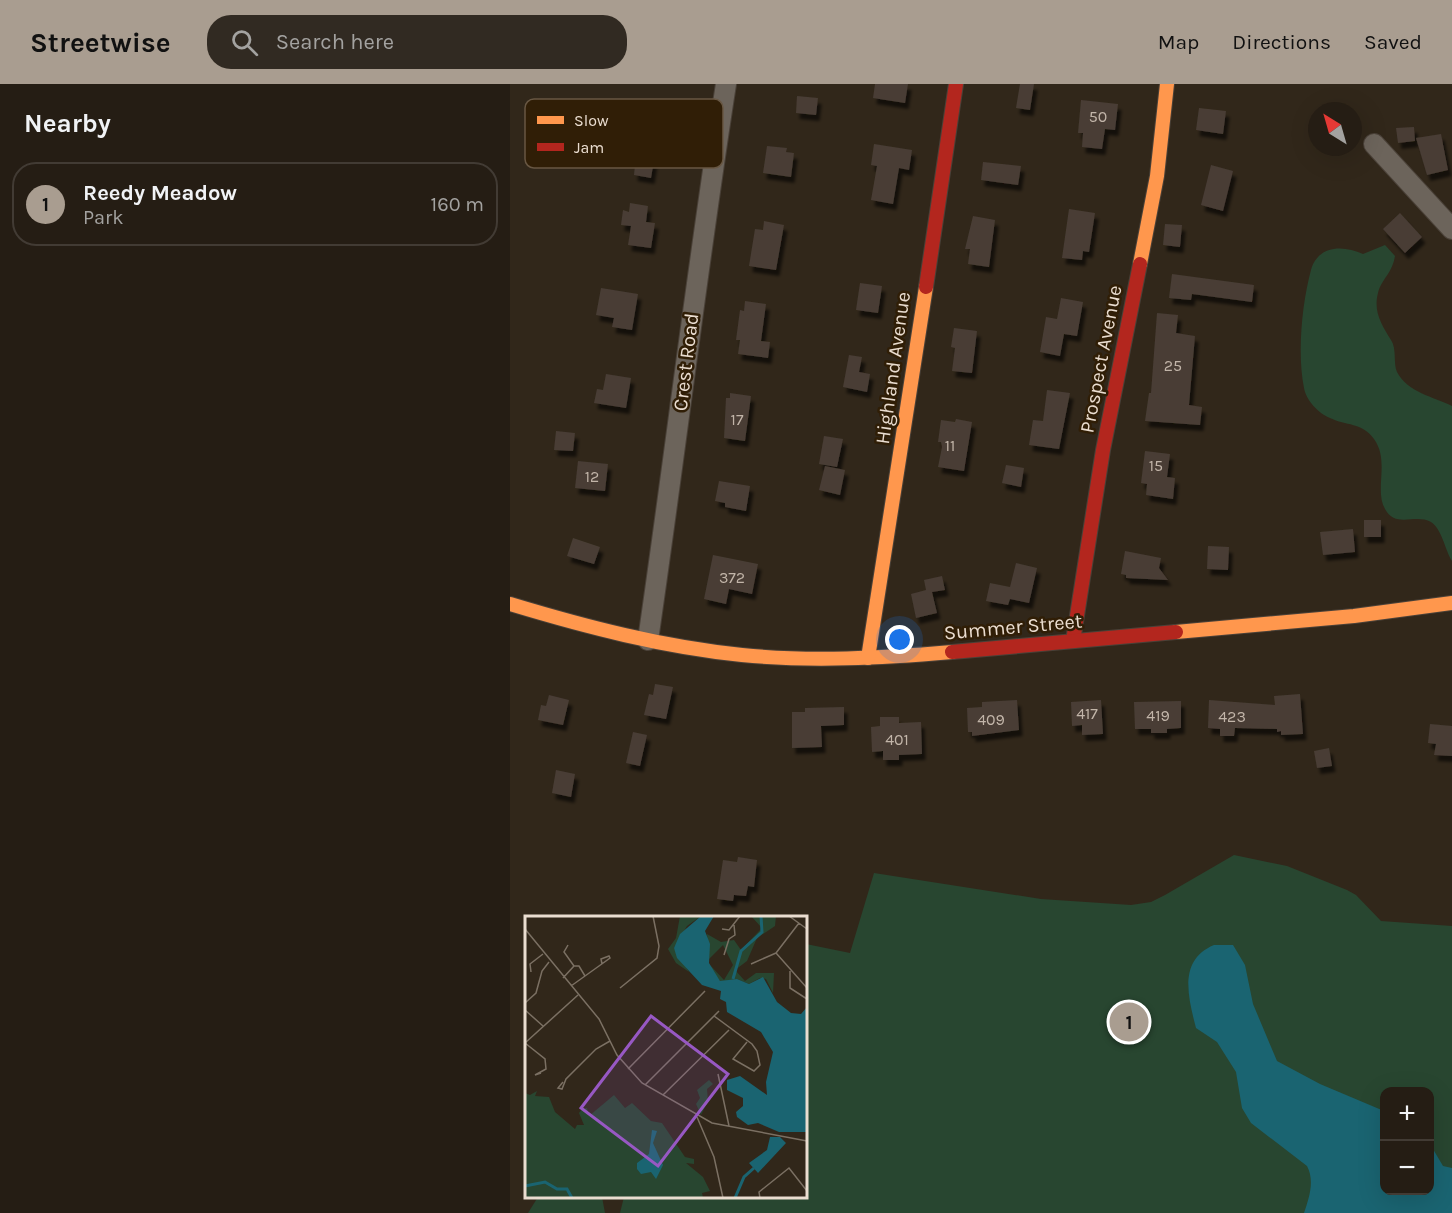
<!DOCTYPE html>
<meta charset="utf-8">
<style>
body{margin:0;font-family:Karla,sans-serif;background:#312a22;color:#f1f3f6}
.controls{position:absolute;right:18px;bottom:18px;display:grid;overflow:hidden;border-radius:12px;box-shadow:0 6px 24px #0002}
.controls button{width:54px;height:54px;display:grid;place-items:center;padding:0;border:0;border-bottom:2px solid #423b34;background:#251d14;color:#f1f3f6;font:30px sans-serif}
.compass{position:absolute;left:798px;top:18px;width:54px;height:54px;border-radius:50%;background:#251d14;box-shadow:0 6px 24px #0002;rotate:323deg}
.you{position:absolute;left:390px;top:556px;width:21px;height:21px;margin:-15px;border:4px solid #fff;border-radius:50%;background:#1a73e8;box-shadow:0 0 0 9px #1a73e833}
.badge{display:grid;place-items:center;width:39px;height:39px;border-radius:50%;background:#a99d90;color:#111;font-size:20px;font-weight:700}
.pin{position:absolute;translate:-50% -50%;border:3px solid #fff;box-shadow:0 2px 6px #0006}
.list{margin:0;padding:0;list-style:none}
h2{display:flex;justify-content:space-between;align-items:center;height:78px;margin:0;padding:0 24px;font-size:26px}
h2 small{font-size:20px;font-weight:400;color:#a3a2a0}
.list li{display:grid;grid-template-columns:39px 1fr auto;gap:18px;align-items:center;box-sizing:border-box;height:84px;margin:0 12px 12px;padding:0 12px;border:2px solid #423b34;border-radius:24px}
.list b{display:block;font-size:22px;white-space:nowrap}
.list p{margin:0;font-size:20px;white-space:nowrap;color:#a3a2a0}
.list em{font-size:20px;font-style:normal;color:#a3a2a0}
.icon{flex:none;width:33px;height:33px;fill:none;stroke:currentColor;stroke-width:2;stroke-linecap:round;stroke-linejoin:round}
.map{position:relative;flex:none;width:942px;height:1129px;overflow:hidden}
header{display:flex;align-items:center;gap:36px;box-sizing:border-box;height:84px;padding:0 30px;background:#a99d90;color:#111}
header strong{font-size:28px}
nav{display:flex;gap:33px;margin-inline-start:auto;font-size:21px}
.search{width:420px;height:54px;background:#312a22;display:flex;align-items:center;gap:15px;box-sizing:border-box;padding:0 21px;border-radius:24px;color:#a3a2a0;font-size:22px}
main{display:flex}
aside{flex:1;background:#251d14}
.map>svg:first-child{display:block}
.green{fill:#284630;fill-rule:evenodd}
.water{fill:#1a6471}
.building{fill:#483d35;filter:url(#shadow)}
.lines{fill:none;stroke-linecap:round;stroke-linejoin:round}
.street-casing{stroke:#4a4138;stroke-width:22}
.slow-casing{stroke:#4a4138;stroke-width:16}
.jam-casing{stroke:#4a4138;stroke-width:16}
.street{stroke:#6c645b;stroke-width:20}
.slow{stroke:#ff974d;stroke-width:14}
.jam{stroke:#b3261e;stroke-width:14}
.labels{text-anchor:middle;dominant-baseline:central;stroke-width:5;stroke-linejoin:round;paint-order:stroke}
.number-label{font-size:16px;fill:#c2b5a9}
.street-label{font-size:20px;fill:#eaddd0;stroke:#301e06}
.inset-river{fill:none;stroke:#1a6471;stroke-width:3}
.inset-road{fill:none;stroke:#7b7063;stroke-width:1.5}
.view{fill:#9758c3;fill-opacity:0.15;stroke:#9758c3;stroke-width:3}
.inset-edge{fill:none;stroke:#eaddd0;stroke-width:3}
.key{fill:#301e06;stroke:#685743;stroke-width:1.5}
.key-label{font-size:16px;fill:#eaddd0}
</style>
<header>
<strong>Streetwise</strong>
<div class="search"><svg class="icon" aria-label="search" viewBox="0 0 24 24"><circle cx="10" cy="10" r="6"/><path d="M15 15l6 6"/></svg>Search here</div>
<nav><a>Map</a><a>Directions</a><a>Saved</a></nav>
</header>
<main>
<aside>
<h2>Nearby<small></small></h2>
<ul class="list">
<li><span class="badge">1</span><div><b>Reedy Meadow</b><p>Park</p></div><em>160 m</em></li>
</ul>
</aside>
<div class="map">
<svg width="942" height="1129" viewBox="0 0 942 1129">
<defs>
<filter id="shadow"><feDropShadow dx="3.5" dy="6" stdDeviation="1.5" flood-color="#0009"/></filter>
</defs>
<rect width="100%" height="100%" fill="#31271a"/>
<g class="green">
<path d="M875,161L885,172C882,190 872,194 868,209C863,228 872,241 881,256C887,265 883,279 887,288C897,308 924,313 942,322V477C935,466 932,445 921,438C905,429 886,445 875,425C864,406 880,377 864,355C852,338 836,342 820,334C808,329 796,316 794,304C787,270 792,219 801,186C808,161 833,161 853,170Z"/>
<path d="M724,771L777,782L837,806L846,811L871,837L942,842V1129H110L114,1113L296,1112V860L340,869L364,789L531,815L621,821L641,818L655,811ZM874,1008H920V1106H874Z"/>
<path d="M28,1113H92L95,1129H18Z"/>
</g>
<path class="water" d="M704,861H723L735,881L743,920L767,977L810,1000L874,1027V1106H920V1060L933,1082L942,1084V1129H794C799,1114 805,1097 797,1082L741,1039L732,1024L726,988L707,958L686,944C678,913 668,876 704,861Z"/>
<g class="building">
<path d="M365,0H398L395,19L363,14Z"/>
<path d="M510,0H524L520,26L506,24Z"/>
<path d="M287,12L308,14L306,31L286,29Z"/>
<path d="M571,16L608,20L605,46L595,45L592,65L572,63L573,49H568Z"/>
<path d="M689,24L716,27L713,50L686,46Z"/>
<path d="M141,30L160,33L157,55L171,57L169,70H145L141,94L124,91L128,52L138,53Z"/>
<path d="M904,43L905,57L888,59L886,44Z"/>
<path d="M931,50L938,86L917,91L906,54Z"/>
<path d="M364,60L402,66L399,86L389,84L383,120L361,116L367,82L361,81Z"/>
<path d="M257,62L277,64L276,68L284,69L281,93L253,89Z"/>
<path d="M473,78L511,82L508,101L471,96Z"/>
<path d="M701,81L723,87L713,127L691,121Z"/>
<path d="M120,119L138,122L136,138L145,139L141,164L118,161L121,142L111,141L113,126L119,128Z"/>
<path d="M559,125L585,129L579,168L573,167L572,176L552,174Z"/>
<path d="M890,129L912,153L895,169L873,145Z"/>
<path d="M463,132L485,136L479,183L458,180L460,165H455Z"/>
<path d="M254,137L274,141L266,186L239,182L245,145L253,146Z"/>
<path d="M655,140L672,141L670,163L653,161Z"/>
<path d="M662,190L744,201L742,218L682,210L681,216L659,214Z"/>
<path d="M350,199L372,202L368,229L346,226Z"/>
<path d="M91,204L128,210L122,246L102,243L104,234L86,231Z"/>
<path d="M551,214L573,218L567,252L554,250L550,272L530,268L536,233L547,235Z"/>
<path d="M235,217L256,220L251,257L260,258L258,274L228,270L230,256H226L230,226L234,227Z"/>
<path d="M647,229L668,231L666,249L685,252L679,321L692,323L690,341L635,337L639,309H641Z"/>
<path d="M444,244L467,247L462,289L442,287L445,264L441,263Z"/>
<path d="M339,271L352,273L349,288L360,290L357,308L333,303Z"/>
<path d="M96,290L121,294L116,324L84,319L87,305L93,306Z"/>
<path d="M537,306L560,309L549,365L519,361L523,336L533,337Z"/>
<path d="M220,309L241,312L235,357L214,354L216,314H220Z"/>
<path d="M446,335L462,338L454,387L428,383L432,363L431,358H428L431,336L445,338Z"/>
<path d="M46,347L65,349L63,367L44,366Z"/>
<path d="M314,352L333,355L327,383L309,380Z"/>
<path d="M635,367L660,370L657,393L665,394L663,415L636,411L637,400L631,399Z"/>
<path d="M68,377L98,380L95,407L65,404Z"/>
<path d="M496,381L514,384L511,403L492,399Z"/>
<path d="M315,382L335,386L330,411L309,406Z"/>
<path d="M209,397L240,402L236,427L215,423V419L205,417Z"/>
<rect x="854" y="436" width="17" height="17"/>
<path d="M843,445L845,468L813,471L810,448Z"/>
<path d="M63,454L90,463L84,480L57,472Z"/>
<path d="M698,462L719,463L718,486L697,485Z"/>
<path d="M615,467L651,474L649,484L658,496L616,494V491L611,490Z"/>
<path d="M203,471L248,480L242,510L219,505L216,520L194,515Z"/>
<path d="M506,479L527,484L519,519L500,515L498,521L476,517L480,499L500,503Z"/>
<path d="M432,492L435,506L422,508L427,529L406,534L401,510L416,506L414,496Z"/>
<path d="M145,600L163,603L156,635L134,631L139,610L143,611Z"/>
<path d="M790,610L793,650L771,651V647L767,648V645L725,644L724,652H710V645L698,644L699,616L765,621L764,612Z"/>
<path d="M39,611L59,616L53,641L28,636L31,621L36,622Z"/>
<path d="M507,616L509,646L462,652V648H458L457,624L472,623V618Z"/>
<path d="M591,616L593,650L572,651V641L562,642L561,618Z"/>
<path d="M671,617V644L657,645V649H641V645H625L624,618Z"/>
<path d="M334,623V641L311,642L312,663L282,664V628H295V624Z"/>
<path d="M370,633H389V639L411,638L412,670L389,671V676H373V667L362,668L361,643L370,642Z"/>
<path d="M920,640L942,642V672L924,671L926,660L918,659Z"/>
<path d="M123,648L137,651L130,682L116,679Z"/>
<path d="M819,664L822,682L807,684L804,667Z"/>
<path d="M46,686L65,690L61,713L42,709Z"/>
<path d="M228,773L247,776L244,803L238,802L236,812L224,811L223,817L207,815L213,776L227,778Z"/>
</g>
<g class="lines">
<defs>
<g id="street">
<path d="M864,60L942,145"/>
<path d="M138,556C165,371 187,185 216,0"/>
</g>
<g id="slow">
<path d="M630,180L647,92L657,0"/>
<path d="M0,520C76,543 153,563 232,571C302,578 372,574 442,568"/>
<path d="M666,548L844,532L942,519"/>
<path d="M358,574L416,203"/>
</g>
<g id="jam">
<path d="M416,203L446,0"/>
<path d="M563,557L593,366L630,180"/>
<path d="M442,568L666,548"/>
</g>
</defs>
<use href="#street" class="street-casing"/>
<use href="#slow" class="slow-casing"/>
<use href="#jam" class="jam-casing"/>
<use href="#street" class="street"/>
<use href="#slow" class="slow"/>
<use href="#jam" class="jam"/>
</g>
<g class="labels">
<g class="number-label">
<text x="588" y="32">50</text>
<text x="663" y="281">25</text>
<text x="227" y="335">17</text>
<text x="440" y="361">11</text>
<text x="646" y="381">15</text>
<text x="82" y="392">12</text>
<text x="222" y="493">372</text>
<text x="577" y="629">417</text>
<text x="648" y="631">419</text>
<text x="722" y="632">423</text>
<text x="481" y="635">409</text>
<text x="387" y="655">401</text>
</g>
<g class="street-label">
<text transform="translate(591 275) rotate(-79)">Prospect Avenue</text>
<text transform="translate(176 278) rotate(-83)">Crest Road</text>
<text transform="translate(383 284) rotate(-82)">Highland Avenue</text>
<text transform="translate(503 543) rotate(-5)">Summer Street</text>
</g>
</g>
<g transform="translate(15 832)">
<rect width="282" height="282" fill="#31271a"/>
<path d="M155,0H176L162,10L149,32L164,56L151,47L143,33L151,22ZM226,0H251L250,10L232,22L222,45L210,54L220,65L231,57H249L248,77L241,63L235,62L224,68L212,63L200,67L195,65L187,55L186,50L199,64L208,49L198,29L184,43L182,18L196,26L209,24L216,34L237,12ZM184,164L188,168L182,173L183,185L176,199L171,188L175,182L172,174ZM12,175L10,180L24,181L30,196L50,213L52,209H59L54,197L57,193L62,192L64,200L89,179L100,192L107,187L126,205L137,207L160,241L169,243V248L161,247L178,261L185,275L177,277L178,282H0V177L5,179Z" fill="#284630"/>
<path d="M176,0H189L180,15L185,28L184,47L195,65L212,63L224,68L238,61L252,86L266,97L276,98L282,91V216H254L233,207L223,209L212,201L211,196L218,190V182L202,174V164L215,160L242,179L241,166L248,136L236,116L202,96L201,86L195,83L196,75L177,69L152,42L149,32L155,18ZM127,214L132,215L128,227L138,249L131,263L126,256L116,258L112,253V247L124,238ZM245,221H255L261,227L233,257L224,247L242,234Z" fill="#1a6471"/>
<path class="inset-river" d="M208,63L216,35L237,16L236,0M0,270L20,266L32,273H42L47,282M210,282L219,261L229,252"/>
<path class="inset-road" d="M264,0L282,13M274,7L251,37L282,72M0,13L74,103L92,139L117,167L187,207L282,225M197,13L204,14L215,0M43,29L39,36L49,50M199,39L204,23L210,19L209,9M226,48L251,37M265,55V72L282,83M6,56L5,48L18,38M38,62L49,50H54L60,60M46,70L74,50L85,42L84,40L76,43L77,48M95,72L132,42L134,30L128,0M0,87L11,77L17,55L24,46M0,94L18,110M189,100L227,128L232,135L235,149L229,155L208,143L222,126M0,127L53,79M0,127L20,143L21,153L10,159L16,157M103,153L180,75M193,158L204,210M38,166L33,172L37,173L41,163L71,133L85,125M120,169L194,95M138,179L204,114M172,201L189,241L198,282M235,282L234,276L264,252L282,275"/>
<path class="view" d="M126,100L203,158L133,250L56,192Z"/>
<rect width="282" height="282" class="inset-edge"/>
</g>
<rect x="15" y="15" width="198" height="69" rx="9" class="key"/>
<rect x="27" y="32" width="27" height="8" fill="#ff974d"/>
<rect x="27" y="59" width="27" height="8" fill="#b3261e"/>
<g class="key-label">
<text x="64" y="42">Slow</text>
<text x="64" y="69">Jam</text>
</g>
</svg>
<div class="controls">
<button>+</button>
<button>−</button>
</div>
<svg class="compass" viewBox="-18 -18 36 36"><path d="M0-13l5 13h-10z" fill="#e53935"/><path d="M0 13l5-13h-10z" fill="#a3a2a0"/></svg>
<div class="you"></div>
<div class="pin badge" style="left:619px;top:938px">1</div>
</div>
</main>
